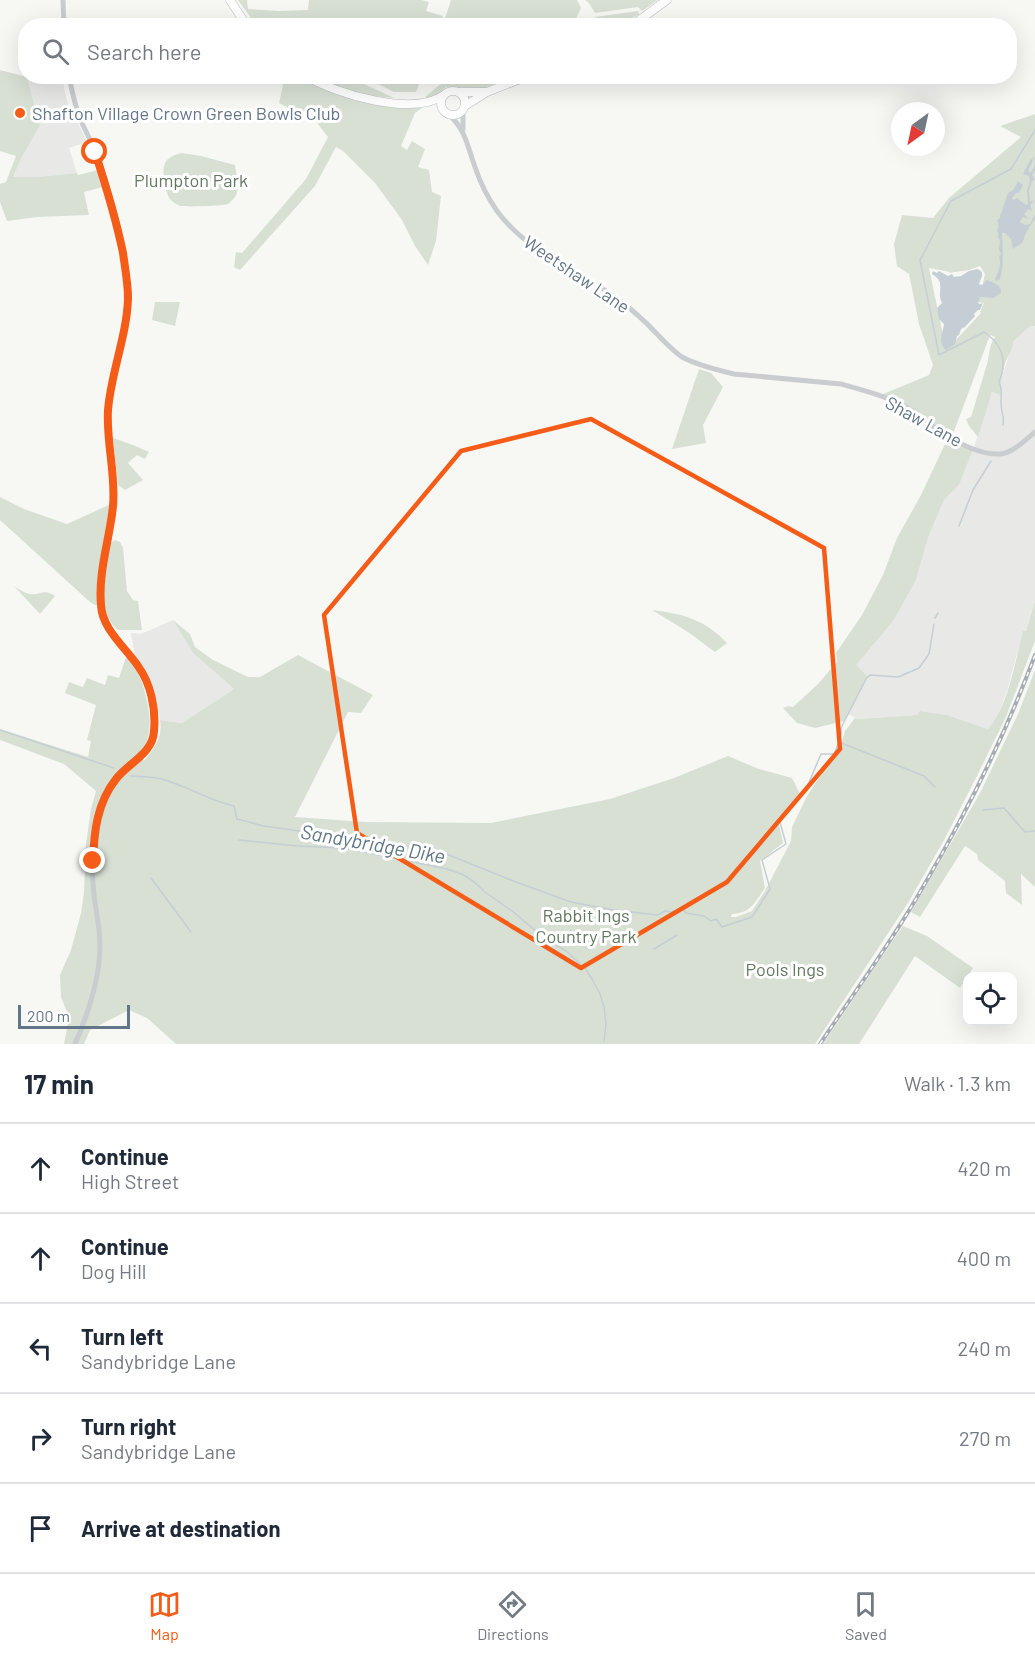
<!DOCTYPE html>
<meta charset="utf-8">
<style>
body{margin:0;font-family:Barlow,sans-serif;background:#f6f6f7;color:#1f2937}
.controls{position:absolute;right:18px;bottom:18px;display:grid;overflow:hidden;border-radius:12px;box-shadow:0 6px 24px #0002}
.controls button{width:54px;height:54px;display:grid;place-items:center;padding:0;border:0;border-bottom:2px solid #e0e1e3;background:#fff;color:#1f2937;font:30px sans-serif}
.compass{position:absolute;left:891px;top:102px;width:54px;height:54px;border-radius:50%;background:#fff;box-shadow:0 6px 24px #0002;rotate:213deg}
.scale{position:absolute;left:18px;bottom:15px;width:112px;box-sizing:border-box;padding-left:6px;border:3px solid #637588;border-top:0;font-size:16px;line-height:21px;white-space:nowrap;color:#637588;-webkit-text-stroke:4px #fff;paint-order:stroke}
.stop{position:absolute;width:18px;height:18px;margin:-14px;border:4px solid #f45c17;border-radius:50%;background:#fff}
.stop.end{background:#f45c17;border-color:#fff;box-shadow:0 2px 6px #0008}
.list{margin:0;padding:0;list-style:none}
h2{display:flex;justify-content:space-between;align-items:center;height:78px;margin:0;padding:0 24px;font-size:26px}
h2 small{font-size:20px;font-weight:400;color:#747a83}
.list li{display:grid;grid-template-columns:39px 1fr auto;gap:18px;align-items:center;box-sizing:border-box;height:90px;padding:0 24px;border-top:2px solid #e0e1e3}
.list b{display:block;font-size:22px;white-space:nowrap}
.list p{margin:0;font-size:20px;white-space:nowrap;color:#747a83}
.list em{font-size:20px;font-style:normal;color:#747a83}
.icon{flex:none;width:33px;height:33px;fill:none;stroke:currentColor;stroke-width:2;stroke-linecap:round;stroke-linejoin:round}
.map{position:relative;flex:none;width:1035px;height:1044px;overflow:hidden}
.search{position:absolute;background:#fff;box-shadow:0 6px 24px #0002;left:18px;right:18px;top:18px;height:66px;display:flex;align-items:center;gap:15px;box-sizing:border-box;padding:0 21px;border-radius:24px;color:#747a83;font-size:22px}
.sheet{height:528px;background:#fff}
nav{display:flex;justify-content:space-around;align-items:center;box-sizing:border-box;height:84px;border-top:2px solid #e0e1e3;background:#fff;font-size:16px;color:#747a83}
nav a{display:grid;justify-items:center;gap:3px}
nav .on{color:#f45c17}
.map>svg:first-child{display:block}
.built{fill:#e8e9e7}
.green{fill:#d8e0d4;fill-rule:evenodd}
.water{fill:#c5ced4}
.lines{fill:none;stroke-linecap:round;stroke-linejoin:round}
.stream{stroke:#c5ced4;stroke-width:1.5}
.trunk-casing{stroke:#bbbec1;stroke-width:9}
.tertiary{stroke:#cacdd0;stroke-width:5}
.trunk{stroke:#fff;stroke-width:8}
.rail-casing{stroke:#a6acb3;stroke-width:4}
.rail{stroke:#fff;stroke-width:1.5;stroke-dasharray:4.5;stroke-linecap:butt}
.route{stroke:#f45c17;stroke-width:8}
.marked{fill:none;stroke:#f45c17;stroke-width:4.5;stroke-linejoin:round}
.poi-dot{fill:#f45c17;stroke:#fff;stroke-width:2}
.labels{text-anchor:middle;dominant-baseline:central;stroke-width:6;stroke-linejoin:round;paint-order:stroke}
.poi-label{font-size:18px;fill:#637588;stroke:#fff;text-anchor:start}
.park-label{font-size:18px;fill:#62795f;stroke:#fff}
.street-label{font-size:18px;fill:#637588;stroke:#fff}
.water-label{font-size:20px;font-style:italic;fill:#5f7784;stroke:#fff}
</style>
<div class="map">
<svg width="1035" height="1044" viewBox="0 0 1035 1044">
<rect width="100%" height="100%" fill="#f7f8f4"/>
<g class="built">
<path d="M27,77H44L46,80L49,78L62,77L66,97L74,123H78L87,142L69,148L77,173L37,177H13L22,157L40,125Z"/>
<path d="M1030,326H1035V601L1026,631H1023L1008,688L997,719L988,729L947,715L920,711L918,715L858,719L848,714L868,677L855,665L894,620L916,580L928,538L944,500L959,485L973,450L992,392L1001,394L1000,383L1013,342Z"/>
<path d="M173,620L193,653L234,689L182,723L160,720L154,689L147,672L135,657L131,633L141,634Z"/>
</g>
<g class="green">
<path d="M238,0H247L248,9L279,11L308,10L309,0H421L429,2L426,11L443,16L440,25H256Z"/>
<path d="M451,0H577L581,8L573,25H443Z"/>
<path d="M585,0H658L642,11L638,7L595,13L589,3Z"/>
<path d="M638,11L639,14L621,25H598L595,17Z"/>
<path d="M0,70L27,77L40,125L22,157L13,177H37L77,173L78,175L98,170L103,187L84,192L89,215L37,217L7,221L0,202V184L6,182L16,156L0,151Z"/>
<path d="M269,77H299L305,81L342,96L383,105L422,108L415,113L401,146L407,150L412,141L425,149L418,167L429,170L432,192L441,196L436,241L428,265L415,246L402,220L375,183L343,151L336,147L315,186L240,270L234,267L236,252L242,253L306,179L328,137L317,123L279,103L283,85Z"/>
<path d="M315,77H349L394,98C364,96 342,90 315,77Z"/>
<path d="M364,77H422L416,92H394Z"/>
<path d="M490,77H514L483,88L446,87L431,99L425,97L443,82L484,79Z"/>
<path d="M1035,114V326H1030L1013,342C1013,349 1009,354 1006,361C1002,372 1000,383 1001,395L992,392L978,437L969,426L966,419L971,417L987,364L991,344L995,337L990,335L953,434L941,429L883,394L929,375L933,365L919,324L909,274L897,266L894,244L902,215L933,218L949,198L1021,137L1000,126ZM980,266L985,274L980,297L976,302L984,303L980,312L981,313L955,341L945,345L929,268L950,272L949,273L969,270Z"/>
<path d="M182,153L201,156L235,165C236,173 239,186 237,193C236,197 231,202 228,204C222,206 187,207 180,206C179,205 174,203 172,201C167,197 167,191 165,184C162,167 162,157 182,153Z"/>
<path d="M155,302H180L175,326L152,320Z"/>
<path d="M699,369L711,373L723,387L703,425L706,443L672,449Z"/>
<path d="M924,422L946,439L973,450L959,485L944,500L928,538L916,580L894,620L856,665L868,677L844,721L815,728L797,723L783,708L788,706L793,707L817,685L837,662L836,653L862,615L883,575L897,538L921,495L945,444Z"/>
<path d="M113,438L133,445L149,452L145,459L137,455L128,463L143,480L125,490L118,485Z"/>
<path d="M0,497L24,509L67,524L113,503L102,567L100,605H95L90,602L0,520Z"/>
<path d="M115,540L120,542L123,548L127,591L133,600L138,601L142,630H118C113,626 107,617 105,610C102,601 106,550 111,543C112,542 114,541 115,540Z"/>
<path d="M14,586C19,589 24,593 29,594C40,596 43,588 55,596L40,614Z"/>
<path d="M1035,601V641L1006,717L977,776L943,842L908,903L815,1044H176L147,1018L129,1010L90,1030L84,1044H64L69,1017L61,997L60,975L71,950L81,913L84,892L86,844L91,809L96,791L64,764L0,740V729L88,757L91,741L87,740L96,705L65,693L69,682L83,687L87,678L105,685L108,675L119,678L127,654C143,674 157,722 145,746C143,751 139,754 135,757L145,760C155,747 163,737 160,720L182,723L234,689L193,653L173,620L190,634L195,647L213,660L248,677H260L298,655L373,695L361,713L348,712L295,817L365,822L491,823L610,799L674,778L728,756L759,769L792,778L800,794L778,820L783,843L760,861L765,888C755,902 751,913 732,914L731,917H736L752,911L765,891L791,841L792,827L807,796L841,745L845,731L855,718L858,719L917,715L920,711L947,715L988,729C1009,705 1015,661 1023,631H1026Z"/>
<path d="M652,610C683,614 704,619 727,643L715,652L688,632Z"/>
<path d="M1035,670V887L1021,874L1022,905L1006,893L1005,881L978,860L977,854L965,846L920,917L911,912L980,793L1018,714Z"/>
<path d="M903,926L927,936L973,968L960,988L915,956L859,1044H823Z"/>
</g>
<g class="water">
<path d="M1035,157L1028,170L1030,173L1034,168L1035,161V170L1032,175L1035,180L1032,181L1029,191L1030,202L1035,200L1030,205L1032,211L1028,209L1024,214L1029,219L1023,217L1020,222L1025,225L1030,224L1035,214V218L1025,235L1023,242L1013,249L1011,239L1005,233H1002C1003,248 1004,264 1000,279L996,281L995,279C998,272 1002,265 999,257L1001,254C1000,252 999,250 999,249C999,244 1002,241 997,237L999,235L997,231L999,226L997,220L1000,218V215L1001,213L1008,193L1013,190L1018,181L1023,185L1019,193H1016L1012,198L1014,200L1017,198L1026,205L1028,204L1027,190L1030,182L1029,176L1023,174L1030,160Z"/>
<path d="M977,269C986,272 981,278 979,284L982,285L987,280C993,283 1002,284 1001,293L993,298L980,297L978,303L980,304L983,303L980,310H978L974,314L975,316L965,327L961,329L959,335L957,336L955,344L946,350C937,342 943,333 944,324L939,319L937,308L942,303C936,291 947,283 932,274L933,271L937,273L939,271L948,276L952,274L954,277L961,276L969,271Z"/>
</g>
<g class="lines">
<g class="stream">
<path d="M1003,425C1004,417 1003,418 1002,411C999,401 1004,392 999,382C1008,361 1003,345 984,332L939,355L920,260L951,201L1011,169L1035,130"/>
<path d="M959,526L973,490L991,461"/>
<path d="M935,618L938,613"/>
<path d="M0,730L114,768"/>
<path d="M839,742L924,776L935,787"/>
<path d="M131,776C142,777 155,776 165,780C189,787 210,801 234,806L237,819L264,826L439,851L516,882L571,902L614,910L658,915L665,911L671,912L683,909L686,913L704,916L711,921L716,919L722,927L752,917L770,889L762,860L786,844L780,822L807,787L821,754H834C837,746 843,736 841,728L866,679L870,675L898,677L919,668L929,654L934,624"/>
<path d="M983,810L1004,808L1025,832L1035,831"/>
<path d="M239,840L297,846L344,848L447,869L462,874L473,881L485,892L512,911L537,932L556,945L566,951L585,968L592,979L600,994L604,1007L606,1024L604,1041"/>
<path d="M151,878L191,932"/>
<path d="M654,949L677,935"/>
</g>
<defs>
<g id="trunk">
<path d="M230,0L247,26"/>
<path d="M631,26L667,0"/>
<path d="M306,76C337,94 412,117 444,95"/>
<circle cx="453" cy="103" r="12"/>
<path d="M459,92H486"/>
<path d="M465,106L487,92L528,76"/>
</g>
</defs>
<use href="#trunk" class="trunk-casing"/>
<g class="tertiary">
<path d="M63,0L64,26"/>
<path d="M69,76C72,92 75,106 81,121C86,132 92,142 96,154C111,194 128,255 128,298C128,336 111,371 108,409C106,441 116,473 113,506C110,538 96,575 101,607C103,621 112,631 120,642C142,671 157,692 154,730C153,754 126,763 114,781C103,798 96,818 94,838C92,856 92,877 94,895C96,912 100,928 100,945C100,979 88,1014 75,1044"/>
<path d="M449,115C465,128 468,148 475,167C480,182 488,198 497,211C528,253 578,270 618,299C631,309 644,320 655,332C664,341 672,350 682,357C697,365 717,370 734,374L841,384C863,390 886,396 906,407C919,414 929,424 940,431C956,442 980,455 1000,454C1013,453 1025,440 1035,432"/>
<path d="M463,129V110"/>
</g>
<use href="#trunk" class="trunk"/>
<defs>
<path id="rail" d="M820,1044C856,990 895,937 927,880C969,808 1006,733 1035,655"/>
</defs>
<use href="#rail" class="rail-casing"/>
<use href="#rail" class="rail"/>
</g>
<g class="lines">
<path class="route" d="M93,861C94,832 97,803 116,779C128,763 153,754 154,731C156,709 151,684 138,666C125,647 102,629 101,605C98,571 110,538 113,506C116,474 106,442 108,410C111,372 127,336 128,298C128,283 125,268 123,253C116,219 106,186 95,152"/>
</g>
<path class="marked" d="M591,419L824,548L840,749L727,882L581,968L357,833L324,615L461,451Z"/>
<circle class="poi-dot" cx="20" cy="113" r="6"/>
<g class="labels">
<g class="poi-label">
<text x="32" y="113">Shafton Village Crown Green Bowls Club</text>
</g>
<g class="park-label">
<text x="191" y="180">Plumpton Park</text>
<text x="586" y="915">Rabbit Ings<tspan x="586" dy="21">Country Park</tspan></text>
<text x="785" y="969">Pools Ings</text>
</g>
<g class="street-label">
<text transform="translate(577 274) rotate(34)">Weetshaw Lane</text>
<text transform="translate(924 421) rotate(29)">Shaw Lane</text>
</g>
<g class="water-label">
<text transform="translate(373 843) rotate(10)">Sandybridge Dike</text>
</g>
</g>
</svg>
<div class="controls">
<button><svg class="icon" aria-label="locate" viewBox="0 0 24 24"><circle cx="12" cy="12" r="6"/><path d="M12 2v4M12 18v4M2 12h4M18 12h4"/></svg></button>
</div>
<svg class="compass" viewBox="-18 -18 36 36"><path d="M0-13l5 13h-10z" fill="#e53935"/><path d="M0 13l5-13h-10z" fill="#747a83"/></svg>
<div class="scale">200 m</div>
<div class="stop" style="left:95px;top:152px"></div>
<div class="stop end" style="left:93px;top:861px"></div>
<div class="search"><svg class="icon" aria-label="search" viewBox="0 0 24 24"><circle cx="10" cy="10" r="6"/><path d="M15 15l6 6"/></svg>Search here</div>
</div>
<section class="sheet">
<h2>17 min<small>Walk · 1.3 km</small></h2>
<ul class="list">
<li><svg class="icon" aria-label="ahead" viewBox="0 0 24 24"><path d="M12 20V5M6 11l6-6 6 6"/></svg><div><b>Continue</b><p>High Street</p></div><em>420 m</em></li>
<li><svg class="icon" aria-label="ahead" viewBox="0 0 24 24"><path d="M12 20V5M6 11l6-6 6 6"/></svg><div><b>Continue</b><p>Dog Hill</p></div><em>400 m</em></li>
<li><svg class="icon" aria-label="left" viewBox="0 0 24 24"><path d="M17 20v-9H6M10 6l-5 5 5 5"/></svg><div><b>Turn left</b><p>Sandybridge Lane</p></div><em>240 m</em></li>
<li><svg class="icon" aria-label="right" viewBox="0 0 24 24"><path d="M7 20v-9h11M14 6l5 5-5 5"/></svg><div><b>Turn right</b><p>Sandybridge Lane</p></div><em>270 m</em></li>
<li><svg class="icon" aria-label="arrive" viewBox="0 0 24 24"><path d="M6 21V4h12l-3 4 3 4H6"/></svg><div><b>Arrive at destination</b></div></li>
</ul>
</section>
<nav>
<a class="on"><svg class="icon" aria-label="map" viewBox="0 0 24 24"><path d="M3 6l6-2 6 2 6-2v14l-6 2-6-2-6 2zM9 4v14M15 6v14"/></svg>Map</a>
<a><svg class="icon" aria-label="directions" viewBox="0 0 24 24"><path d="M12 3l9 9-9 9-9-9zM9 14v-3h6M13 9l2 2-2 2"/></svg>Directions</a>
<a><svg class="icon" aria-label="saved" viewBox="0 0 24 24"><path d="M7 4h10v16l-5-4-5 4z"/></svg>Saved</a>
</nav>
